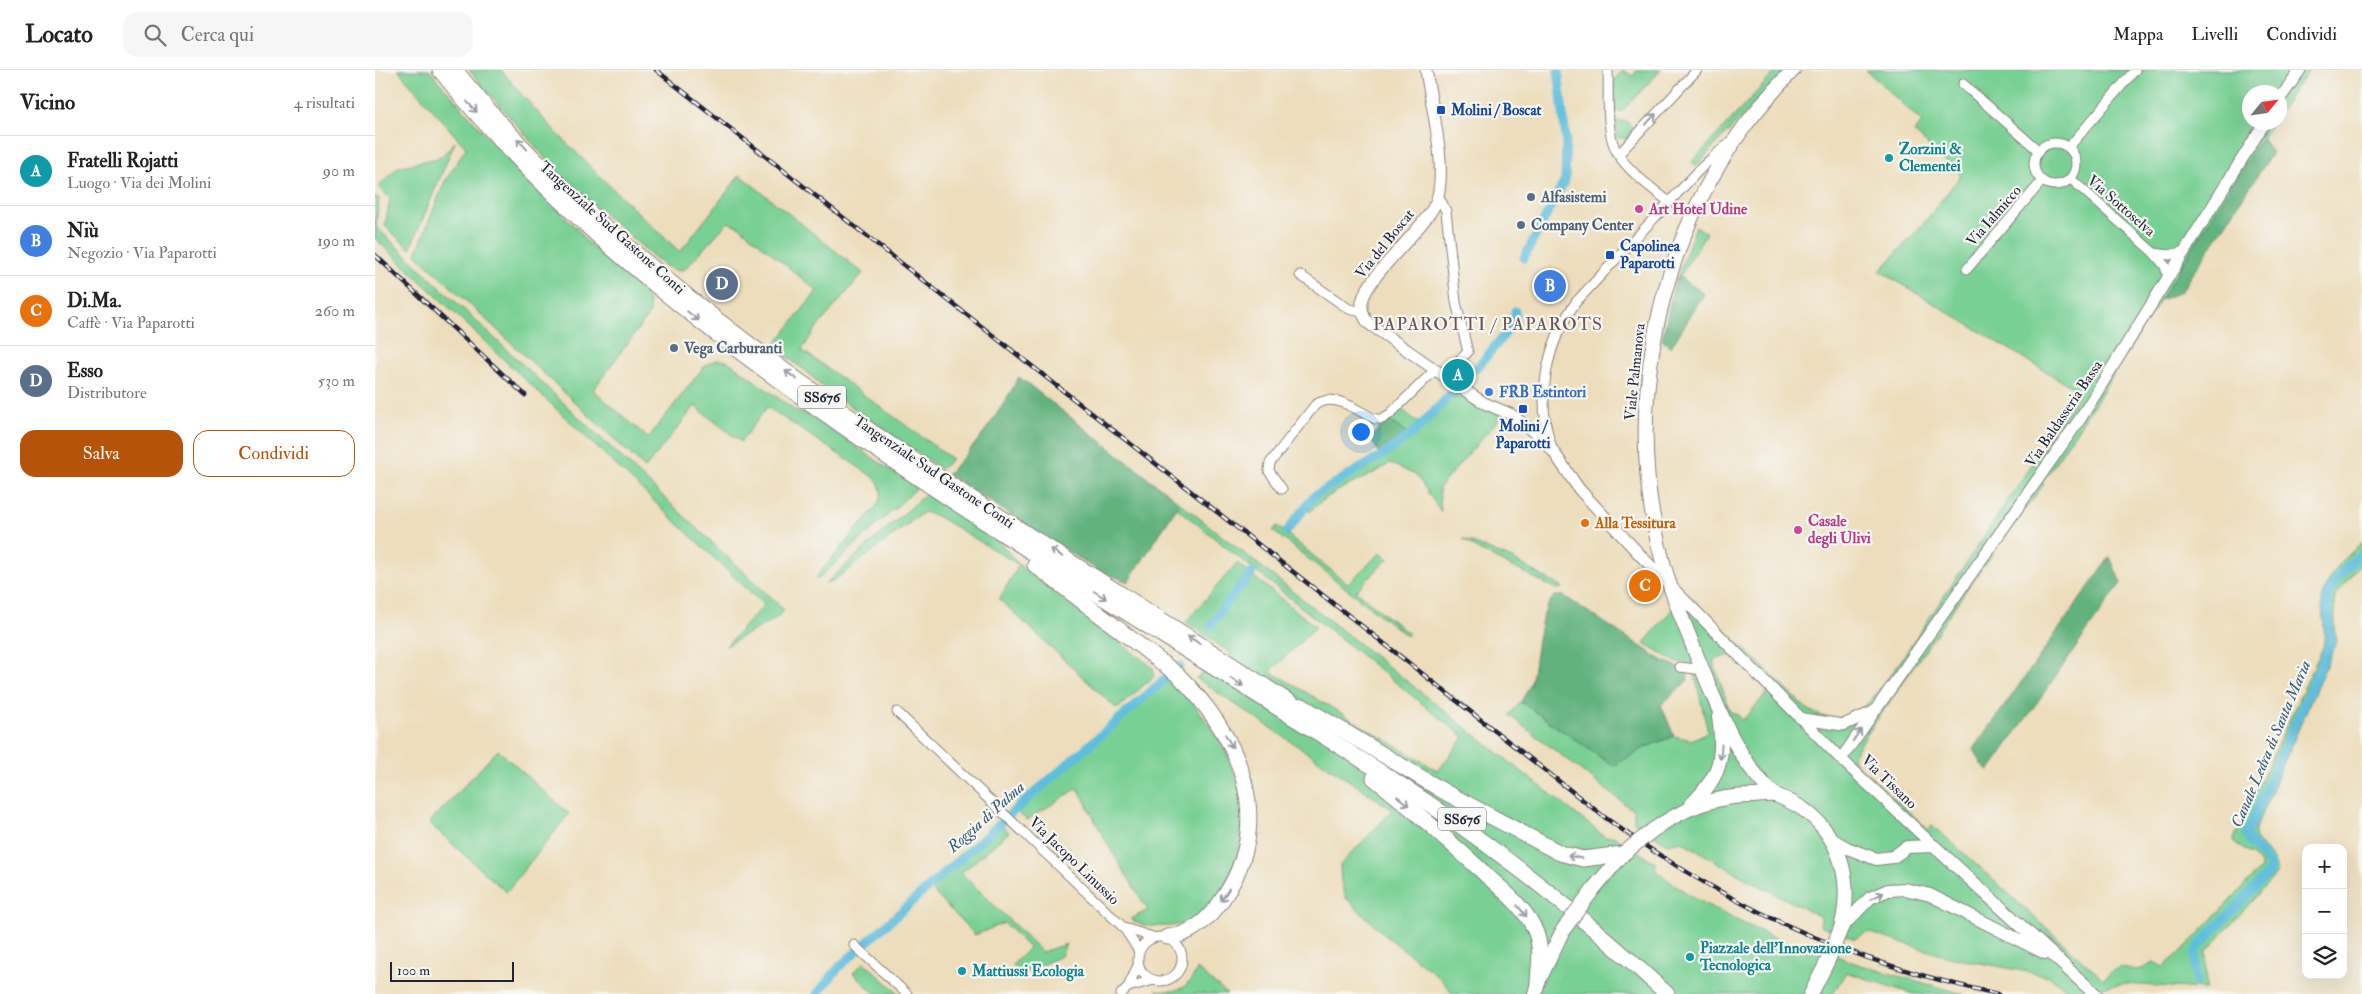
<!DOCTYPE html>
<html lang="it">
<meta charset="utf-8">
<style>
body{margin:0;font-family:"IM FELL Double Pica",serif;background:#f6f6f6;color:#222}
.controls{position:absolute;right:15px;bottom:15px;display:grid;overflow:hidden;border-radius:10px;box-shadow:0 5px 20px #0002}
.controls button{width:45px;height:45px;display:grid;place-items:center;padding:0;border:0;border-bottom:1px solid #e0e0e0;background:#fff;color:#222;font:25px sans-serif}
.compass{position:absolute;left:1867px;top:15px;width:45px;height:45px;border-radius:50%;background:#fff;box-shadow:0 5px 20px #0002;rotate:61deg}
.scale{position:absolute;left:15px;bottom:12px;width:124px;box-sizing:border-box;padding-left:5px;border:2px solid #22223b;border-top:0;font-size:14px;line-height:18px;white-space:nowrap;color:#22223b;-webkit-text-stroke:4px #f6f6f2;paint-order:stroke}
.you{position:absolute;left:985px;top:361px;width:18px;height:18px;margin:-12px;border:4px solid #fff;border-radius:50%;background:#1a73e8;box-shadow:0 0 0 8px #1a73e833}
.badge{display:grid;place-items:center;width:32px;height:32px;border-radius:50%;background:#b45309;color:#fff;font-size:16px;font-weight:700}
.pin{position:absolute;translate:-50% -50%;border:2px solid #fff;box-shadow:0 1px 5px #0006}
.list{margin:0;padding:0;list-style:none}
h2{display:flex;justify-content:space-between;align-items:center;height:65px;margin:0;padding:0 20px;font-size:21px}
h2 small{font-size:16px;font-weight:400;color:#767676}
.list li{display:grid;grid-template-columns:32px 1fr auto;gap:15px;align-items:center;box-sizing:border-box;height:70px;padding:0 20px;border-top:1px solid #e0e0e0}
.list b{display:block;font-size:19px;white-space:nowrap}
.list p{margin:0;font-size:16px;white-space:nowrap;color:#767676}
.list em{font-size:16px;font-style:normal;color:#767676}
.actions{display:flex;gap:10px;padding:15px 20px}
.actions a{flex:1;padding:11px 0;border:1px solid #b45309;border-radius:15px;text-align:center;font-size:18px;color:#b45309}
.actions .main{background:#b45309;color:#fff}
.icon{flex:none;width:28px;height:28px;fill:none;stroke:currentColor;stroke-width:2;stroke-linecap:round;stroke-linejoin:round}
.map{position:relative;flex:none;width:1987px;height:924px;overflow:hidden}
header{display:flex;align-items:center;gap:30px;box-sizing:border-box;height:70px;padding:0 25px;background:#fff;border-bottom:1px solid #e0e0e0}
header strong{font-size:24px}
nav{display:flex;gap:28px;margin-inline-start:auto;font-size:18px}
.search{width:350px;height:45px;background:#f6f6f6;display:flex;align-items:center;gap:12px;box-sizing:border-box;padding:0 18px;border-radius:15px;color:#767676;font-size:19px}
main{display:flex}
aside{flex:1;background:#fff}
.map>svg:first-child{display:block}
.green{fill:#79d094;stroke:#4e7968;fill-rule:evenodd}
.forest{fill:#62b27e;stroke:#426a5c}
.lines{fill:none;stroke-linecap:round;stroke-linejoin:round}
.canal{stroke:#5fbddd;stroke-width:9}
.minor-casing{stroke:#88807c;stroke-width:11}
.tertiary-casing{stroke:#88807c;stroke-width:13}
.secondary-casing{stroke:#88807c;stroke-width:14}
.primary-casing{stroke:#88807c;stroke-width:16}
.trunk-casing{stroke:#88807c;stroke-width:17}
.minor{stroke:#fff;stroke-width:9}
.tertiary{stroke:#fff;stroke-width:11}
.secondary{stroke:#fff;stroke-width:12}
.primary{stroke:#fff;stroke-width:14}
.trunk{stroke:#fff;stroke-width:15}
.rail-casing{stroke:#22223b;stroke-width:4.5}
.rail{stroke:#f6f6f2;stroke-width:2.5;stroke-dasharray:8;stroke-linecap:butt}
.primary-bridge-casing{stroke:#88807c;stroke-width:16;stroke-linecap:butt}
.primary-bridge{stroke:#fff;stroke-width:14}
.oneway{stroke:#9c9ca7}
.transit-dot{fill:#1a4fb4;stroke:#f6f6f2;stroke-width:2}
.culture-dot{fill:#0f9aa8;stroke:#f6f6f2;stroke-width:2}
.service-dot{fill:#5c6f8a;stroke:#f6f6f2;stroke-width:2}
.hotel-dot{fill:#d1479c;stroke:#f6f6f2;stroke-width:2}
.shop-dot{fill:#3f7fe0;stroke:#f6f6f2;stroke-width:2}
.food-dot{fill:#e8710a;stroke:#f6f6f2;stroke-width:2}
.labels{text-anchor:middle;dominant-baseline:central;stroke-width:4.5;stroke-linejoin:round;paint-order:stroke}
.shield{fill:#f6f6f2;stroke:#626272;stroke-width:1}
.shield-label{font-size:14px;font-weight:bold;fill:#22223b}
.transit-label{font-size:15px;font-weight:bold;fill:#164399;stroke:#f6f6f2;text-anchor:start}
.culture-label{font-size:15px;font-weight:bold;fill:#0d838f;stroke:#f6f6f2;text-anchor:start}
.service-label{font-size:15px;font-weight:bold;fill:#4e5e75;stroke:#f6f6f2;text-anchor:start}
.street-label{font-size:15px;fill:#22223b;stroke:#f6f6f2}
.hotel-label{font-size:15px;font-weight:bold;fill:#b23c85;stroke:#f6f6f2;text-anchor:start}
.shop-label{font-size:15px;font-weight:bold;fill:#366cbe;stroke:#f6f6f2;text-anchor:start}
.food-label{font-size:15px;font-weight:bold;fill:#c56008;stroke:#f6f6f2;text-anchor:start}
.water-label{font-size:16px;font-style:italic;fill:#375874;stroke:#f6f6f2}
.quarter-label{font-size:18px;letter-spacing:1px;fill:#695457;stroke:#f6f6f2}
</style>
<header>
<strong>Locato</strong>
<div class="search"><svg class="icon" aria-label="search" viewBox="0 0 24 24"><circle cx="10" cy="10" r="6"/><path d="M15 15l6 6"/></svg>Cerca qui</div>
<nav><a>Mappa</a><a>Livelli</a><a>Condividi</a></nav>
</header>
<main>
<aside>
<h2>Vicino<small>4 risultati</small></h2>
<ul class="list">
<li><span class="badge" style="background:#0f9aa8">A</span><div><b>Fratelli Rojatti</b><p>Luogo · Via dei Molini</p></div><em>90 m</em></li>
<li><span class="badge" style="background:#3f7fe0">B</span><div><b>Niù</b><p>Negozio · Via Paparotti</p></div><em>190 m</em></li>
<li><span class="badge" style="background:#e8710a">C</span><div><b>Di.Ma.</b><p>Caffè · Via Paparotti</p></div><em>260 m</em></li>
<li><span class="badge" style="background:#5c6f8a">D</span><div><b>Esso</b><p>Distributore</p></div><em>530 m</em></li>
</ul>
<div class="actions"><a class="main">Salva</a><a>Condividi</a></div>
</aside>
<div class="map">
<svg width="1987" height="924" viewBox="0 0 1987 924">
<rect width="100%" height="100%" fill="#f6f6f2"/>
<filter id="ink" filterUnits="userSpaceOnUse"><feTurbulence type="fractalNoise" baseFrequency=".02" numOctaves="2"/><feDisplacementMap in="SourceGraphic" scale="10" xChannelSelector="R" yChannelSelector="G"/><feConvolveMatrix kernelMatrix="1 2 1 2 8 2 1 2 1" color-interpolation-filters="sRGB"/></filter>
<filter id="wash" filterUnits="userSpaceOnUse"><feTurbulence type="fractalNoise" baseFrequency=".0096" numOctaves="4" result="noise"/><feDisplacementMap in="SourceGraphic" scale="20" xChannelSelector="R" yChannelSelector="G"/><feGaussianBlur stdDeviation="1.12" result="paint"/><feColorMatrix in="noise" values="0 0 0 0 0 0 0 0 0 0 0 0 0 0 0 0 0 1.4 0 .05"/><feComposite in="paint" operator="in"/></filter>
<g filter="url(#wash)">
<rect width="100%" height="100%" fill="#edddbc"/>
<g class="green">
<path d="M23,0H54L119,74L205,162L209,169L268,222L274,232L275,243L218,320L273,368L328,298C337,290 343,288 354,292L421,341L436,346L542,418L442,510V506L500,438C508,426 508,419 500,408L392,337L366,372L320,336L270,398L41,184L70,111L91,78Z"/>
<path d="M94,0H126C180,66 243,124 305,182L365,105L488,203L439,261L427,280L577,389L566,399L444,314L431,301L398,277L442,221L365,157L353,152L310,199C301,203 295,198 286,193L186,106Z"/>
<path d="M1248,0L1257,6L1263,0H1286L1247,41H1240L1239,10Z"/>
<path d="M1402,0H1411L1321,96L1317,92Z"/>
<path d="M1491,0H1934L1905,41L1904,22H1874V52L1897,53L1715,341L1667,412L1669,414L1596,513L1478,685L1477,689L1483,696L1553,759L1557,756L1565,762L1728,909C1732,906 1737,901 1741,899C1756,893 1757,908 1779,892L1788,897L1808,880L1886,798V793L1858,771L1948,577C1951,564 1948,551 1947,538C1946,508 1968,491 1987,472V493L1961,524L1959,531L1961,573L1880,759V769L1900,790L1903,802L1831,882V919L1748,914L1711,920H1693L1674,906L1574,887L1492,862L1480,869L1445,855L1446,847L1373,810L1306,771L1292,774L1259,752V741L1134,645L1146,632L1238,696L1271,677L1299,666L1316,670L1333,662L1317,593L1301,592L1269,573L1311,523L1431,638C1447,648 1464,653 1481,643C1503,629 1537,573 1553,550C1604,474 1655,398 1705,322L1505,201L1548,154L1586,105L1539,62L1547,52ZM1359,584L1394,621L1368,650L1360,643L1355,642L1338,590Z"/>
<path d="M1241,51H1250L1262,61L1255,68H1242Z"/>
<path d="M80,72L35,179L10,156L15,128L3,117L23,97L66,87Z"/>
<path d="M0,126L4,129L1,157L409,540L403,547L351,576L389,535L0,168Z"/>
<path d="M1321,156L1331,163L1299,216Z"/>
<path d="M1083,319L1128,344L1064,418L1066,442L1042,406L1015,393C990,412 957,417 935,442L932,439L941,428L1027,374Z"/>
<path d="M1025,338L1045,354L1034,364L1012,350Z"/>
<path d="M551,424L623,470L644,495L778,598L779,606L742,639L624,529L644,495L564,447L549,442L460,510L451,513Z"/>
<path d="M805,433L1230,767L1238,766L1281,793L1280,800C1324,836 1378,858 1430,881L1437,876L1485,895L1588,924H1538L1471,902L1458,924H1078L1062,905L1011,866L971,828L966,812L965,795L1018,740L821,608L857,584L811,552L862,493L941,557L895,602L912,611L1063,701L1089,667L802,438Z"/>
<path d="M902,456L973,514L1006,482L1013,489L981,521L1034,564L1032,566L898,461Z"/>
<path d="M1088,469L1137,489L1188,518L1181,519L1102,479Z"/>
<path d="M790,605C821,634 850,669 862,711C866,723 869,744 868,756C863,798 839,859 788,856C776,856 766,857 756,849L773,840L733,775L703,718L652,750L637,738Z"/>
<path d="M123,680L194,744L131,822L54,753Z"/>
<path d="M622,751L634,762L586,803L667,882L691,874L686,886L646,904L637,895L654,878L629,853L600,865L552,815Z"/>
<path d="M489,892L524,924H500L478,903Z"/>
<path d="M822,899L852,924H786L781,920C802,923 813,920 822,899Z"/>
</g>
<g class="forest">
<path d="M1887,67L1897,83L1894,88L1806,222L1785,230Z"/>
<path d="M1304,206L1329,224L1296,277L1287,270L1299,216Z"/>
<path d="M644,307L805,433L753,512L721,499L572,404C602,376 624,343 644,307Z"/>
<path d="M1012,350L1034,364L1004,383L995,368Z"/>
<path d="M1735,487L1746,513L1614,701L1608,696L1599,679Z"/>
<path d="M1180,526H1189L1285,589L1312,601L1313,610L1286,635L1299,666L1271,677L1238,696L1146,632C1149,626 1153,620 1155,615C1163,591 1161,543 1180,526Z"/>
</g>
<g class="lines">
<g class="canal">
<path d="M1149,188L1190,110L1191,69L1183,0"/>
<path d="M1101,299L1140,252V241"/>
<path d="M912,461L939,426L1014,381L1039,362L1088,312"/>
<path d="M836,555L852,532L877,503"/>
<path d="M1821,912L1820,888L1822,878L1895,801L1896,796C1890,783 1875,779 1871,765L1953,579C1959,562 1950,547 1952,529C1954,511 1976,495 1987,483"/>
<path d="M442,924L465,896L641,739L805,596"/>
</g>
</g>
</g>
<g filter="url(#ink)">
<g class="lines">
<defs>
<g id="minor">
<path d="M1233,0C1234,23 1230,65 1243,84C1255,103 1277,118 1294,132"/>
<path d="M1588,14L1664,81"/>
<circle cx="1680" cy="94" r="21"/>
<path d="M1694,77L1760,0"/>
<path d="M1243,85L1322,0"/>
<path d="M1696,109L1779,183"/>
<path d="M1064,127L1071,141L1081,232L1093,282L1068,305"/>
<path d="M1592,199L1667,111"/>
<path d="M925,205L974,239L987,242"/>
<path d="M1793,208L1790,196L1779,183L1794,185L1811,181"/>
<path d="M1177,378C1160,329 1171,274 1201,232L1327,97L1359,68"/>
<path d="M907,419L894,401L895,393L940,335C960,321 982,341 1000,349H1007L1015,344L1060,300"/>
<path d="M1305,597L1328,600"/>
<path d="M522,642L749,858L764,881"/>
<path d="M752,859L778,867"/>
<circle cx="785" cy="889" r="22"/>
<path d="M479,875L532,924"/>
<path d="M753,917L779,910"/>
<path d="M746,924L753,917L763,895"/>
</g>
<g id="tertiary">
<path d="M1051,0C1056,35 1076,109 1058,138C1044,163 991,208 987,232C986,240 988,246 993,253L1088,319L1109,333L1135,344L1163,365L1178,381L1204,419L1266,486L1466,689L1559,776"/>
<path d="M1904,30L1925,0"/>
<path d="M1428,649L1468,655L1498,642"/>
<path d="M1466,689L1705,349L1890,52"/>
</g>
<g id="secondary">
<path d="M1458,770L1472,778L1501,789L1518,787L1532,777L1559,776L1720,924"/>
<path d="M1466,858L1495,828L1513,820L1530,819L1555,825L1670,883"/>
</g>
<g id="primary">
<path d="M1400,725C1360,690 1341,632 1321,584C1312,560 1302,537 1294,513C1246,362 1274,193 1364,64C1380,41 1399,20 1418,0"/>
<path d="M1316,735C1345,707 1350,688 1344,647"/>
<path d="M1278,760C1309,738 1339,726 1377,726C1384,726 1393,724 1400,725C1409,728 1420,734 1428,739C1467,767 1478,813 1466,858"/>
<path d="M1219,818L1248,784"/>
<path d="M1160,924L1163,912L1188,860"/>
<path d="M1436,924L1453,890"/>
</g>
<g id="trunk">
<path d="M65,0C158,117 275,216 395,304C549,417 711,517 873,619C934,658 996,694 1056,735C1139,792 1218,855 1292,924"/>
<path d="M80,0C172,115 288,211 406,298C577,422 758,529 934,645"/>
<path d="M660,495L803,605C865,667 902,750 847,830C834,849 815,866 792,867"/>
<path d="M927,636L1070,722L1185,783L1208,789L1248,784"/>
<path d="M999,708C1037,738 1073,770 1109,803C1127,820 1152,838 1161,863C1167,879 1164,896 1163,912"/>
</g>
</defs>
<use href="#minor" class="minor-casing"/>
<use href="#tertiary" class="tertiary-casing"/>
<use href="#secondary" class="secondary-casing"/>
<use href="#primary" class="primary-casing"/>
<use href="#trunk" class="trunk-casing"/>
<use href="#minor" class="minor"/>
<use href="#tertiary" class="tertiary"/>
<use href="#secondary" class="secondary"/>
<use href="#primary" class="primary"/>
<use href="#trunk" class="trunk"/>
<defs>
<g id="rail">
<path d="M281,0L1228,746C1349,835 1475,893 1623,924"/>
<path d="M0,185L150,325"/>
</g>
</defs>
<use href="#rail" class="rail-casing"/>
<use href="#rail" class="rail"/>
<defs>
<g id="primary-bridge">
<path d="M1248,784L1278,760"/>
<path d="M1188,860L1219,818"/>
<path d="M1453,890L1466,858"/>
</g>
</defs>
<use href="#primary-bridge" class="primary-bridge-casing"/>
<use href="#primary-bridge" class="primary-bridge"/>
</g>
<defs><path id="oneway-shaft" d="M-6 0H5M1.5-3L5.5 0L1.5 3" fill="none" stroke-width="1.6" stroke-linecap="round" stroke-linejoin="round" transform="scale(1.25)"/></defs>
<g class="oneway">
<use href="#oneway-shaft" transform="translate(97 37) rotate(48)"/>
<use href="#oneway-shaft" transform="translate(1276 49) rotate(-47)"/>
<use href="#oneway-shaft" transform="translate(147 74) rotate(-133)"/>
<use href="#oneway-shaft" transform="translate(318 246) rotate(39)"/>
<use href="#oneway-shaft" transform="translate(416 305) rotate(-144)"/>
<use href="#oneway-shaft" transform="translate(682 483) rotate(-147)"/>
<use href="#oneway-shaft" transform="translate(725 525) rotate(32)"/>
<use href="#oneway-shaft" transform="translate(819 570) rotate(-147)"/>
<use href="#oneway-shaft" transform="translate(862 612) rotate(32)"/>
<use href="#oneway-shaft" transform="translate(1482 665) rotate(-55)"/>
<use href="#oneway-shaft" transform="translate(854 671) rotate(61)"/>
<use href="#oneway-shaft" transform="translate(1346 682) rotate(95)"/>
<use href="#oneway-shaft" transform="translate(1028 731) rotate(39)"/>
<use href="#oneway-shaft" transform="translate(1200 787) rotate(-169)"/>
<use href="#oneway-shaft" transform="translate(850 825) rotate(122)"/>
<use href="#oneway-shaft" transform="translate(1502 826) rotate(-26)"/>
<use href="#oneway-shaft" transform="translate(1147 841) rotate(50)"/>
</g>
</g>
<g class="transit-dot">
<rect x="1061" y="35" width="10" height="10" rx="2.5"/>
<rect x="1230" y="180" width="10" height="10" rx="2.5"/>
<rect x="1143" y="334" width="10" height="10" rx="2.5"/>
</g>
<g class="culture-dot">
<circle cx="1514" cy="88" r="5"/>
<circle cx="1315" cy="887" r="5"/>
<circle cx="587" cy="901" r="5"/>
</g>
<g class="service-dot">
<circle cx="1156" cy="127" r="5"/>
<circle cx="1146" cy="155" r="5"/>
<circle cx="299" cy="278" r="5"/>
</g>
<g class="hotel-dot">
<circle cx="1264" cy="139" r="5"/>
<circle cx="1423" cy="460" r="5"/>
</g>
<circle class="shop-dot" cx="1114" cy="322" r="5"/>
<circle class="food-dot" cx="1210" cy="453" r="5"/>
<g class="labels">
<g class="shield">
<rect x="423" y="315.5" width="48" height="23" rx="4"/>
<rect x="1063" y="737.5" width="48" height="23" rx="4"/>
</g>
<g class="shield-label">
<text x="447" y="327">SS676</text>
<text x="1087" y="749">SS676</text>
</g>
<g class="transit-label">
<text x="1076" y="40">Molini / Boscat</text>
<text x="1245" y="176">Capolinea<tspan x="1245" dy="17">Paparotti</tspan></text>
<text x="1148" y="356" text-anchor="middle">Molini /<tspan x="1148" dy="17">Paparotti</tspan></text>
</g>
<g class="culture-label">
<text x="1524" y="79">Zorzini &amp;<tspan x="1524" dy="17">Clementei</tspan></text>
<text x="1325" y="878">Piazzale dell'Innovazione<tspan x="1325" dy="17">Tecnologica</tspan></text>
<text x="597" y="901">Mattiussi Ecologia</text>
</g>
<g class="service-label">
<text x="1166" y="127">Alfasistemi</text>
<text x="1156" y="155">Company Center</text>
<text x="309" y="278">Vega Carburanti</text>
</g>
<g class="street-label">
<text transform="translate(1746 136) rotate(41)">Via Sottoselva</text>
<text transform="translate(1619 146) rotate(-49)">Via Ialmicco</text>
<text transform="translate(237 158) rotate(42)">Tangenziale Sud Gastone Conti</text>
<text transform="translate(1010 174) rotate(-51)">Via del Boscat</text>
<text transform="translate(1260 302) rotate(-84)">Viale Palmanova</text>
<text transform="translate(1689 344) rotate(-56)">Via Baldasseria Bassa</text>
<text transform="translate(559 402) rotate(34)">Tangenziale Sud Gastone Conti</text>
<text transform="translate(1514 712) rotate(44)">Via Tissano</text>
<text transform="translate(699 791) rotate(44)">Via Jacopo Linussio</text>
</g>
<g class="hotel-label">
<text x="1274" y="139">Art Hotel Udine</text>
<text x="1433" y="451">Casale<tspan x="1433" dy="17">degli Ulivi</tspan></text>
</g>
<g class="shop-label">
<text x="1124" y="322">FRB Estintori</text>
</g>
<g class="food-label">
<text x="1220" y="453">Alla Tessitura</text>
</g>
<g class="water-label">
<text transform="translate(1896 674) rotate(-67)">Canale Ledra di Santa Maria</text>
<text transform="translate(611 747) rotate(-42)">Roggia di Palma</text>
</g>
<g class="quarter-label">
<text x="1113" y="254">PAPAROTTI / PAPAROTS</text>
</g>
</g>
</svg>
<div class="controls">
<button>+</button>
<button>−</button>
<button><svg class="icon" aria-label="layers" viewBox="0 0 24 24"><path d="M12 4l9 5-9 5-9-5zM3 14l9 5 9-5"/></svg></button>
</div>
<svg class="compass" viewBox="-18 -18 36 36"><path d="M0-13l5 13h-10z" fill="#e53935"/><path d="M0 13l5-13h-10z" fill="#767676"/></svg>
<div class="scale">100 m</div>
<div class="you"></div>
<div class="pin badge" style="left:1083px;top:305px;background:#0f9aa8">A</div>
<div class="pin badge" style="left:1175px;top:216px;background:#3f7fe0">B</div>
<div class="pin badge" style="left:1270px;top:516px;background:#e8710a">C</div>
<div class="pin badge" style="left:347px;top:214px;background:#5c6f8a">D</div>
</div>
</main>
